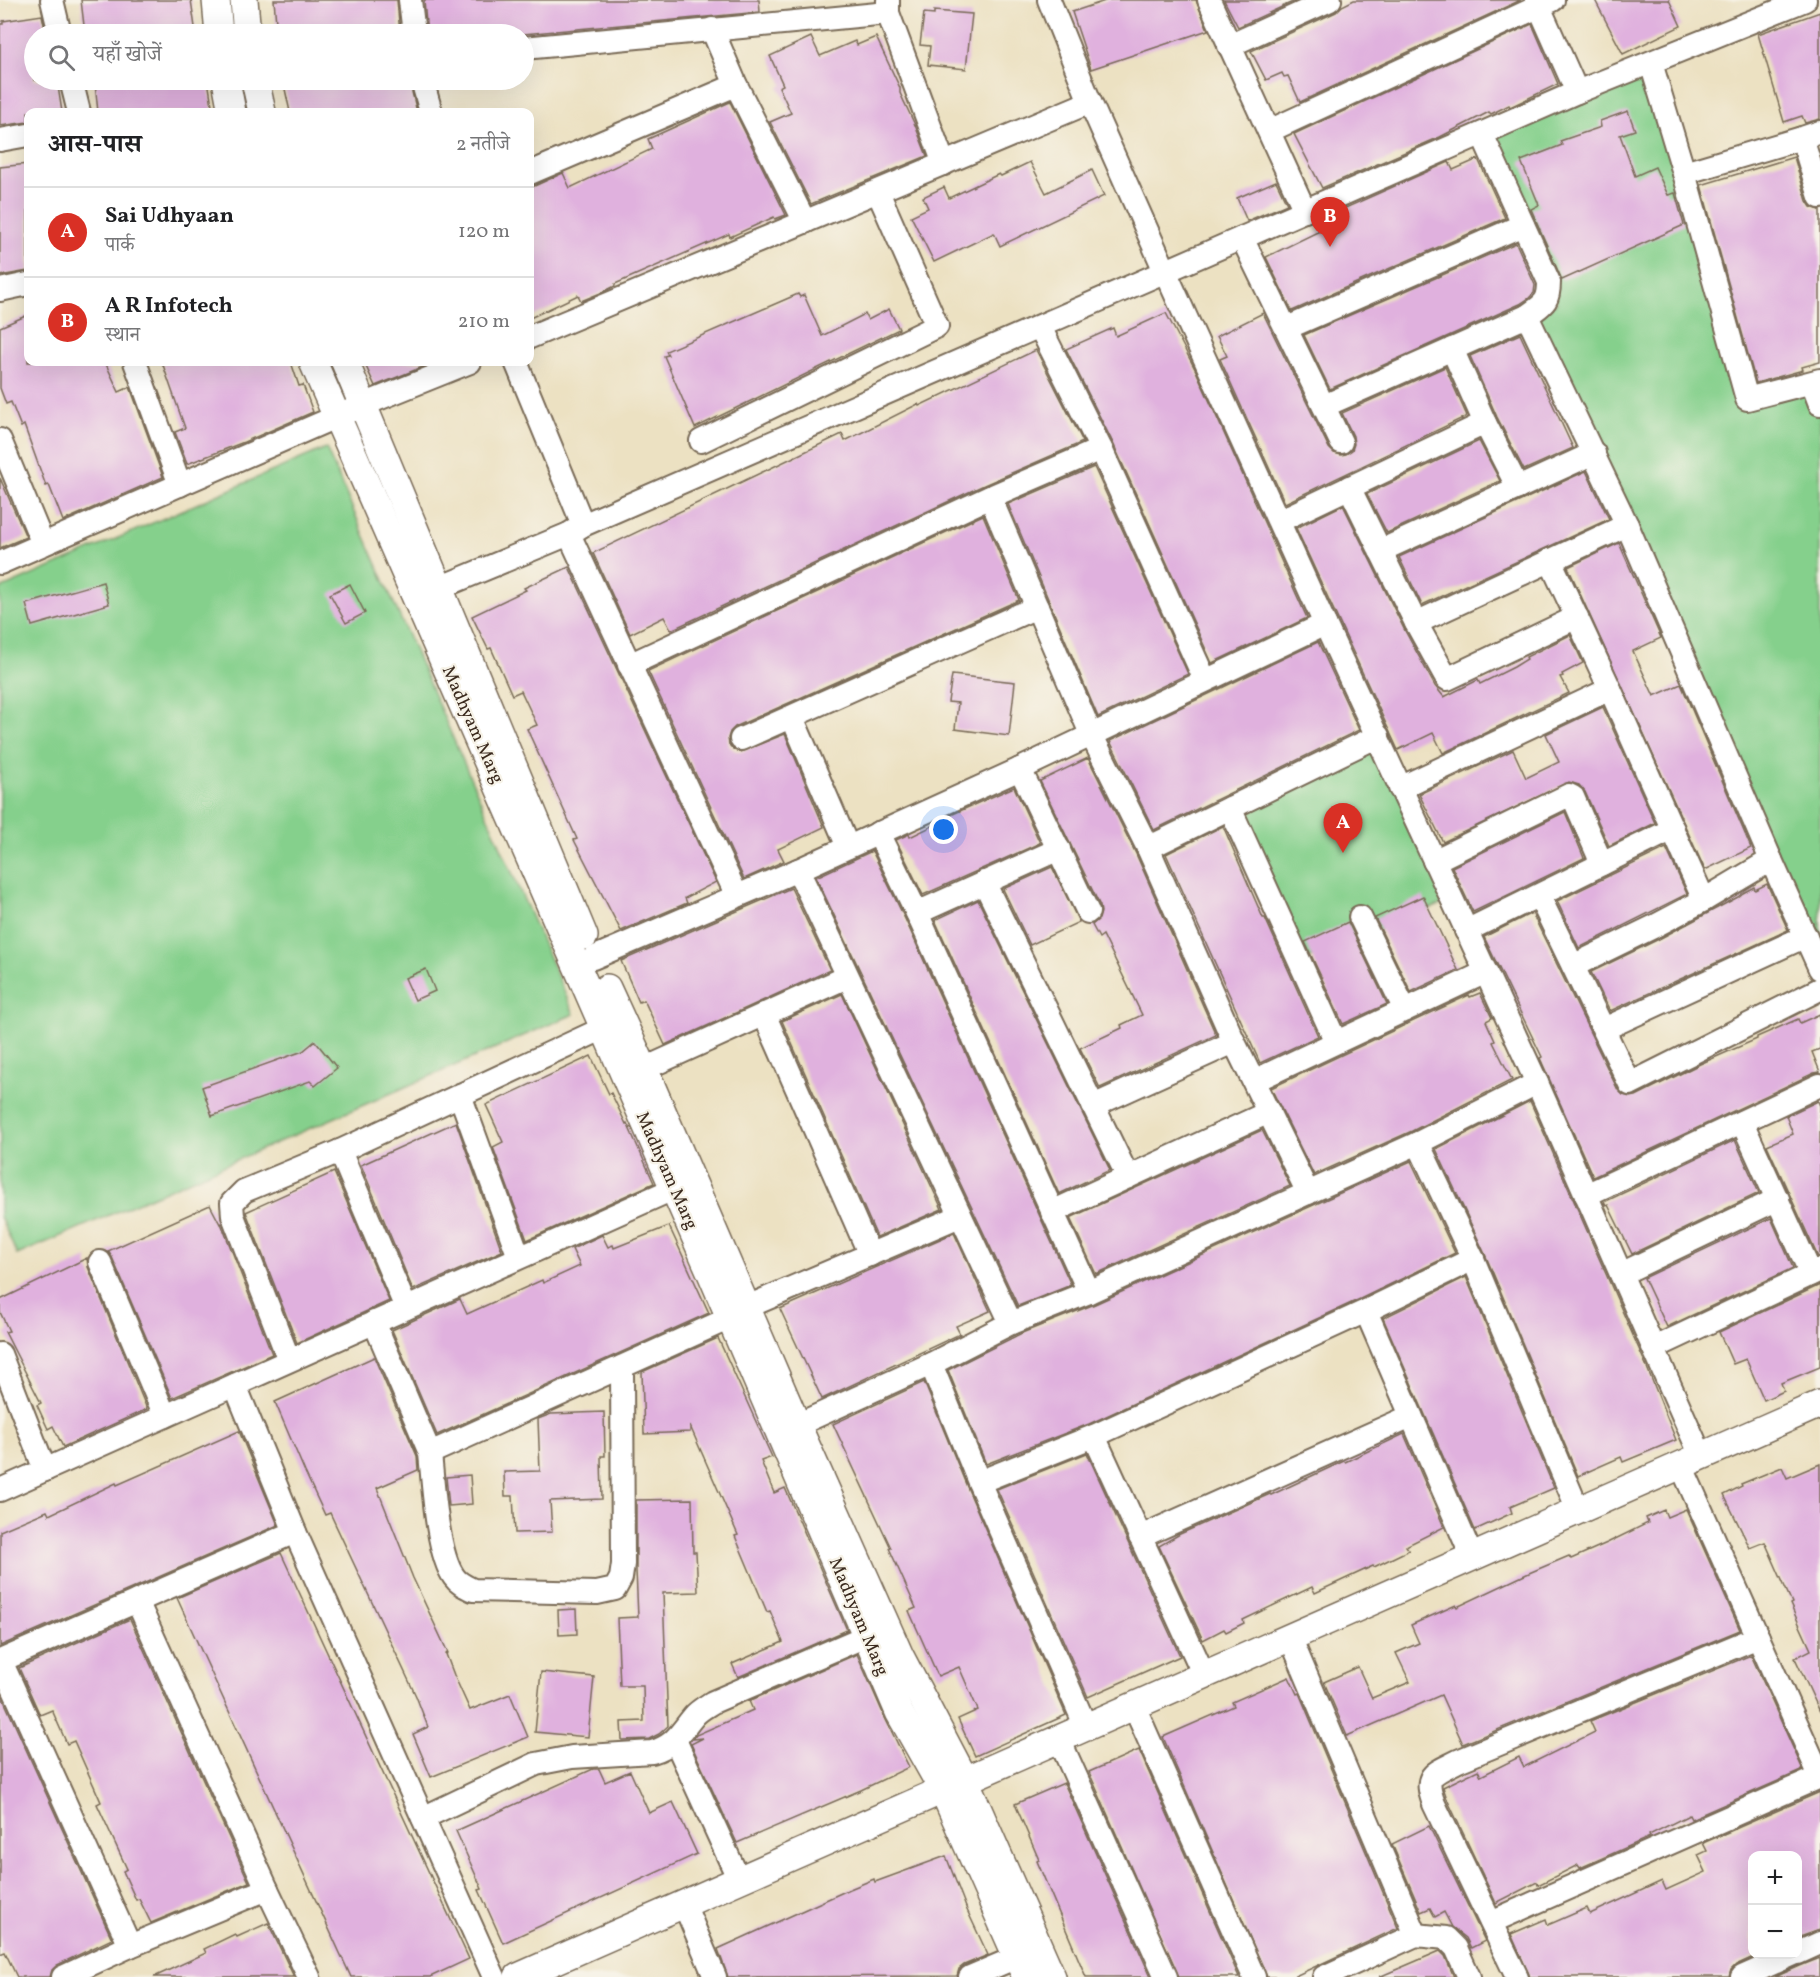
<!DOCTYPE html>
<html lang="hi">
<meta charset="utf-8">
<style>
body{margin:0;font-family:Vollkorn,"Noto Serif Devanagari",serif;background:#f2f2f2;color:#202124}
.controls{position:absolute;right:18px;bottom:18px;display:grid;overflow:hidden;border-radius:12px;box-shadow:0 6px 24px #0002}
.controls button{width:54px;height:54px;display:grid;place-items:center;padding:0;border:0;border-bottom:2px solid #e0e0e0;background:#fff;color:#202124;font:30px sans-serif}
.you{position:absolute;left:944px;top:830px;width:21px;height:21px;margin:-15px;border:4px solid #fff;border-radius:50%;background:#1a73e8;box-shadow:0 0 0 9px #1a73e833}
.badge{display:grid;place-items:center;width:39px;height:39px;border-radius:50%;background:#d93025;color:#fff;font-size:20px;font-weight:700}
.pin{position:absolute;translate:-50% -50px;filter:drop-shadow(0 2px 3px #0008)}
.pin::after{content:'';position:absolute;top:32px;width:21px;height:18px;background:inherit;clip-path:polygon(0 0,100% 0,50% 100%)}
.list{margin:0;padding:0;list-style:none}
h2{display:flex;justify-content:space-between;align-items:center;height:78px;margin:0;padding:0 24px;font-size:26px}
h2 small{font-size:20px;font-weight:400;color:#757577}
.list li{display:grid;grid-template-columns:39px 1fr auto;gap:18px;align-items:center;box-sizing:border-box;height:90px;padding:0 24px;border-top:2px solid #e0e0e0}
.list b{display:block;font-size:22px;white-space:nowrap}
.list p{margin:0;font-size:20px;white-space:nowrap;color:#757577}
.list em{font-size:20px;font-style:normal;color:#757577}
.icon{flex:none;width:33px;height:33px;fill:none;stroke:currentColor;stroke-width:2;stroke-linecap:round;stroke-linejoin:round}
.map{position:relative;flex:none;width:1820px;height:1977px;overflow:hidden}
.search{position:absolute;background:#fff;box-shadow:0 6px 24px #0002;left:24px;top:24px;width:510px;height:66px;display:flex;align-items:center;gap:15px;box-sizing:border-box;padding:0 21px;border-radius:33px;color:#757577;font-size:22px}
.panel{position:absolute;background:#fff;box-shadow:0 6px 24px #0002;left:24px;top:108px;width:510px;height:258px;border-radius:12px}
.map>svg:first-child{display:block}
.green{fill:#85d08c;stroke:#607d55;stroke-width:1.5}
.building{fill:#e0b1de}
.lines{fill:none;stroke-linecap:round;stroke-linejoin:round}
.minor-casing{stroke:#796a57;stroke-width:26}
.tertiary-casing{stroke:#796a57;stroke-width:30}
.minor{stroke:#fff;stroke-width:22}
.tertiary{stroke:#fff;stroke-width:27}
.labels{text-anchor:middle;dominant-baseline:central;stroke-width:4.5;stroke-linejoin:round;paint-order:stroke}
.street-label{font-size:18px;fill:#3b2a1e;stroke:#f7f3e8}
</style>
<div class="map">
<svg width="1820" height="1977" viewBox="0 0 1820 1977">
<rect width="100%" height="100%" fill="#f7f3e8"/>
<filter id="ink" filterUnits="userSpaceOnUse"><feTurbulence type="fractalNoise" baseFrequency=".0167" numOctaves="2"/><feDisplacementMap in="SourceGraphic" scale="12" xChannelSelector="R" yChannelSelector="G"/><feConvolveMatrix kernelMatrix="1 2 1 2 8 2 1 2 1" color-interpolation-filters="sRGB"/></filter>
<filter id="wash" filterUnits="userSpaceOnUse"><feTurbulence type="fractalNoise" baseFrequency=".008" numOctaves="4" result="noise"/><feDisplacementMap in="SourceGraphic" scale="24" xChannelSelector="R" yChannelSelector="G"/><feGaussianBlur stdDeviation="1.35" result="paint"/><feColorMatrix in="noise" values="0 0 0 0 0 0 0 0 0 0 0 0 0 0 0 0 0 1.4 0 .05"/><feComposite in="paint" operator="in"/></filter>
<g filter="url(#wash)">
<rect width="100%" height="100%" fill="#ece1c2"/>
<g class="green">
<path d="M1643,66L1747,399L1812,383L1820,404V969L1530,315L1557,303L1482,134Z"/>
<path d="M326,448L574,1014L17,1255L0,1216V589Z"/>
<path d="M1378,736L1452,900L1302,961L1234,806Z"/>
</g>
<g id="blocks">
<g class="building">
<path d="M81,0H191L196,34H85Z"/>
<path d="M274,0H397L400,34H277Z"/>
<path d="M424,0H759L760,12L523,34H427Z"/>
<path d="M1108,0H1196L1208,30L1091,69L1072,12Z"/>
<path d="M1224,0H1297L1238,27Z"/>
<path d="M1354,0H1521L1300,102L1288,76L1284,77L1282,73L1266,80L1251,51L1336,12L1342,6Z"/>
<path d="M1595,0H1669L1681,26L1623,54Z"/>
<path d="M934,11L972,14L966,69L928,65L930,46L920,45L924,13L934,14Z"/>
<path d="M1820,12V119L1805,123L1802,116L1784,122L1758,34Z"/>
<path d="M42,15L46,34H34V80H57L62,112H28V122L0,126V24H3V21Z"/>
<path d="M1532,24L1558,84L1510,107L1509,105L1491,114L1489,112L1440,137L1322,188L1294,134Z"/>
<path d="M811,37L820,56L855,41L857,45L876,37L900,88V93L915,125L927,156L811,204L770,122L791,113L779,87L783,85L770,56Z"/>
<path d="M126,80H208L213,112H98L95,83Z"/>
<path d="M283,80H409L417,112H290Z"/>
<path d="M730,102L786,215L775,219L774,217L730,237L729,234L615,284V286L603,292L581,301L578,295L530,318V188L563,173L570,188L652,149L648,139Z"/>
<path d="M1628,111L1635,130L1620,135L1635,176L1655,167L1668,195L1675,193L1684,225L1562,280L1531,209L1539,205L1521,161L1562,145L1560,141L1601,127L1600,121Z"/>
<path d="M1794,157L1807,201L1811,207L1820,210V362L1802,367L1803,370L1756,383L1701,185Z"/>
<path d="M1478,159L1505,218L1292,311L1266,257L1332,225L1330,222L1337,218L1334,213L1449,162L1453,170Z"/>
<path d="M1030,162L1046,193L1092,170L1104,196L1000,246L994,233L934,262L911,216L928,208L923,197L944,187L949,198L999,174L1001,176Z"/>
<path d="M28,164V271L0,276V167Z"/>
<path d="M1276,181L1287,204L1247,221L1237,198Z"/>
<path d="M1516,243L1535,285L1534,293L1529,298L1520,304L1330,389L1304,335Z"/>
<path d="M798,294L800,297L804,295L822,336L865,314L868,320L889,309L899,329L695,428L664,356L668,355L666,351Z"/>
<path d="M1166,313L1196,371L1307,618L1212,663L1113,443L1066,349L1113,328L1116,336Z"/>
<path d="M1263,313L1329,448L1334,453L1341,455L1346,454L1352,450L1354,444L1353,436L1342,413L1445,367L1467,416L1285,503L1220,359L1227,356L1217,336Z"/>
<path d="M28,315V362H105L119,392L130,387L163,477L63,521L49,485L46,486L24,425L21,427L11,402L6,404L0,388V327Z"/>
<path d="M1520,334L1573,448L1524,470L1497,417L1470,356Z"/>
<path d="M1036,350L1083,442L984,485L671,630L664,617L630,634L593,553L842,434L845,441L918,404L919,406Z"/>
<path d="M162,362H291L299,386L303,385L313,412L244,442L187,464L175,432L185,428Z"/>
<path d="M364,362H435L375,386Z"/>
<path d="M1479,441L1500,481L1387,533L1367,494Z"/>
<path d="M1094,467L1188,674L1098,717L1008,504Z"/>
<path d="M1586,471L1609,519L1422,605L1399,557Z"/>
<path d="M0,478L26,537L0,548Z"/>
<path d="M1343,505L1404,629L1435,686L1444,697L1478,680L1480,684L1514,667L1527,659L1526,657L1570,635L1583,663L1562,674L1563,676L1560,677L1569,693L1443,753L1433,733L1398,750L1296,528Z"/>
<path d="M983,515L1019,600L735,727L730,732L728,738L729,745L734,750L740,752L785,734L824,827L778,849L784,861L744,879L648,671Z"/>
<path d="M1619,543L1661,638L1633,651L1654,696L1681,684L1751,848L1705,870L1568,567Z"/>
<path d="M569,567L716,882L685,898L687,903L621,931L574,840L577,839L527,729L537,725L521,691L512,695L491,648L488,649L472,616L526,590L524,588Z"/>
<path d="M103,582L109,604L32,626L26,604Z"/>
<path d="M350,584L365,613L346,623L330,594Z"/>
<path d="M1318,642L1359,730L1154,830L1110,741Z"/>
<path d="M952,675L1015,682L1009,736L955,729L958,703L948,702Z"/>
<path d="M1603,707L1655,823L1609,846L1585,792L1579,785L1569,782L1443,842L1419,794L1513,750L1526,778L1559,762L1546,734Z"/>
<path d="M1088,758L1136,854L1216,1035L1100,1088L1080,1048L1122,1028L1121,1025L1142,1015L1103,935L1099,938L1092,925L1099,919L1101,912L1100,906L1040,781Z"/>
<path d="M1014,787L1040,843L923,895L896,840L909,834L910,837L945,820L944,818Z"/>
<path d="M1565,812L1584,858L1473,912L1452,867Z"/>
<path d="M1223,826L1263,918H1265L1318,1036L1260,1063L1166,854Z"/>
<path d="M1666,848L1687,894L1579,948L1557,901Z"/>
<path d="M872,851L905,919L1071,1285L1018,1306L816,877Z"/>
<path d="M1052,867L1079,922L1030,945L1003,889Z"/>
<path d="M1767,884L1788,930L1610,1011L1591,972L1659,939L1738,897L1743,893L1754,887L1755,890Z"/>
<path d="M791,888L830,970L665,1045L644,1000L639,1002L621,961Z"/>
<path d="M1423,896L1458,970L1411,992L1375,918Z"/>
<path d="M978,900L1110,1170L1059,1194L935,920Z"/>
<path d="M1532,913L1618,1090L1623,1095L1630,1097L1636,1096L1700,1064L1757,1039V1037L1798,1019L1800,1023L1820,1014V1049L1812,1052L1820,1072L1814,1073L1593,1177L1540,1058L1542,1057L1484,937Z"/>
<path d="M1348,922L1387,1004L1343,1024L1305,942Z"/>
<path d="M426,969L435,991L415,1000L405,978Z"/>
<path d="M1480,993L1492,1018L1486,1021L1495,1041L1493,1042L1512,1080L1412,1131L1314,1175L1271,1088L1469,995L1470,997Z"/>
<path d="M842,994L942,1209L877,1237L782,1021Z"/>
<path d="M315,1041L337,1068L315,1086L310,1081L212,1116L202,1087L303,1051Z"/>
<path d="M591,1056L609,1094L611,1093L626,1124L627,1123L654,1183L527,1240L493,1147L503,1142L486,1105Z"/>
<path d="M1530,1101L1646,1365L1676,1440L1623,1462L1621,1457L1578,1476L1485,1254L1436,1149Z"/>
<path d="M1818,1101L1820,1106V1257H1818L1767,1145L1793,1134L1786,1116Z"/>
<path d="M456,1122L502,1251L413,1290L361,1165Z"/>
<path d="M1262,1130L1290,1186L1096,1274L1070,1218Z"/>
<path d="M1735,1140L1759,1193L1632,1254L1608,1205L1606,1206L1604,1202Z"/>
<path d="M1411,1161L1455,1253L1360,1299L1089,1424L986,1464L948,1370L1022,1333L1095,1304Z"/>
<path d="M334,1172L389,1301L297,1343L246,1212Z"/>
<path d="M210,1205L220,1224L221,1223L272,1354L172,1398L112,1257L108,1251Z"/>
<path d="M1771,1218L1793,1268L1667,1327L1644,1278Z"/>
<path d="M669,1226L709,1313L437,1435L392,1330L460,1299L467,1314L542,1280L543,1283L580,1266L572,1249L602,1235L608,1247L613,1245L614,1248Z"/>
<path d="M954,1233L990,1311L956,1326L960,1334L822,1399L780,1309Z"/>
<path d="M87,1258L88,1267L147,1409L63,1447L53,1426L48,1429L37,1405L41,1403L5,1332L9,1331L0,1312V1300Z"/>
<path d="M1466,1277L1554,1488L1510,1507L1512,1513L1475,1530L1383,1318Z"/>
<path d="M1820,1285V1367L1781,1383L1784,1391L1764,1400L1746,1359L1733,1364L1719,1332Z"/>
<path d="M718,1338L772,1457L761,1461L774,1493L785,1488L847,1630L738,1677L732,1664L783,1642L770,1611L767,1612L735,1536L738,1535L690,1426V1432L644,1434L642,1372Z"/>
<path d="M374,1357L417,1456L418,1470L377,1488L413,1578L448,1653L446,1654L454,1675L470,1710L510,1694L528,1737L431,1777L413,1734L428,1727L416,1696L330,1513L325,1515L305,1472L275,1402Z"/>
<path d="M924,1382L967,1487L1066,1715L975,1756L958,1719L978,1710L959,1667L938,1676L909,1611L916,1608L889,1548H891L833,1424Z"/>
<path d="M604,1412L605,1456H601L602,1499L550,1501L552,1532L515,1533L513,1496H505L504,1472L540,1471L538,1419L551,1414Z"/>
<path d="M239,1431L278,1525L0,1646V1531L47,1511L49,1515L116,1483L117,1485Z"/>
<path d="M1404,1434L1444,1527L1406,1546L1409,1550L1374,1567L1373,1566L1315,1593L1312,1587L1243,1620L1244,1623L1226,1632L1224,1629L1203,1640L1159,1546L1180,1534L1270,1494L1271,1495L1344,1461L1345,1462Z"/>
<path d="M1087,1453L1180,1656L1088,1697L997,1489Z"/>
<path d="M1820,1464V1712L1795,1658L1811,1650L1790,1604L1792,1603L1765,1542L1750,1548L1724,1495L1742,1486L1741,1484L1782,1467L1787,1478Z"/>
<path d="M470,1475L472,1504L449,1506L446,1477Z"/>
<path d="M692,1499L693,1552H696L698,1592L663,1593L668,1726L659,1734L649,1739L622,1740L621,1722L644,1721L643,1686H620L617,1618L638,1617L636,1570V1500Z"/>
<path d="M1686,1509L1740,1630L1463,1744L1441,1695L1347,1736L1324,1682L1358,1667L1372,1698L1410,1682L1396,1653L1419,1643L1411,1625L1456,1605L1457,1607L1529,1573L1569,1556L1571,1559L1607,1543L1648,1523L1646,1518L1664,1510L1667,1517Z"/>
<path d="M281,1553L469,1959L430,1977H351L177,1598Z"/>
<path d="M576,1609L577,1634L559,1635L558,1610Z"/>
<path d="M130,1619L249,1882L151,1923L139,1899L136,1900L123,1871L127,1869L97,1804L101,1802L74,1741L67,1744L52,1710L40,1715L19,1668Z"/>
<path d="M857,1654L885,1718L909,1767L861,1790L737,1843L691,1744L703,1738L693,1739L696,1735L753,1710L749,1701Z"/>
<path d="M1751,1655L1803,1770L1691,1819L1689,1815L1649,1835L1650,1837L1580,1868L1578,1865L1538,1885L1537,1882L1496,1903L1447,1799L1443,1787L1478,1770L1481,1776L1519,1757L1524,1767L1595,1732L1590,1721Z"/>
<path d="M541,1672L594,1677L588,1737L535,1732Z"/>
<path d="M1289,1677L1297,1694L1299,1693L1398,1928L1293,1977H1267L1163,1737L1234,1706L1232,1702Z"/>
<path d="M0,1692L112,1939L57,1965L52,1970L50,1977H17L5,1952L0,1954Z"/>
<path d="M1139,1750L1239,1977H1179L1089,1772Z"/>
<path d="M593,1769H599L605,1782L630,1771L649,1813L673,1802L697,1854L503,1943L479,1890L482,1889L456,1831Z"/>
<path d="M1064,1783L1151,1977H1086L1037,1861L1039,1860L1015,1804Z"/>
<path d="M1820,1792V1930L1797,1938V1856H1752V1954H1760L1736,1965L1731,1970L1729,1977H1530L1511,1934L1546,1919L1548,1925L1587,1908L1590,1914L1662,1881L1666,1890L1706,1872L1698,1855L1707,1851L1703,1843Z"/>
<path d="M1429,1826L1485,1941L1471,1948L1466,1938L1452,1927L1444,1912L1435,1917L1430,1908L1421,1912L1392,1844Z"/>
<path d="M946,1856L967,1910L988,1955L964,1965L959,1969L957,1976L728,1977L718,1949L850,1889L874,1879L875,1882Z"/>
<path d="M268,1923L294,1977H154L206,1953L204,1949L235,1934L237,1937Z"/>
<path d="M1440,1951L1445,1956L1454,1977H1379Z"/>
<path d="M1820,1958V1977H1775L1800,1966Z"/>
</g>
</g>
</g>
<g filter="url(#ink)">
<use href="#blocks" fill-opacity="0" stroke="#796a57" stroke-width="1.5"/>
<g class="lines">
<defs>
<g id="minor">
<path d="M52,0L60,34"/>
<path d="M410,0L414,34"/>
<path d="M1049,0L1090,102L1165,271L1325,624L1537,1083L1701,1456"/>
<path d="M1209,0L1305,211"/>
<path d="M1536,0L1577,92"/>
<path d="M888,13L944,164"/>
<path d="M712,29L736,85L805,222"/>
<path d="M1229,46L1330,0"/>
<path d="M524,48L888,13V0"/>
<path d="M1651,63L1684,173L1747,399L1820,380"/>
<path d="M71,80L79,112"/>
<path d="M422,80L431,112"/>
<path d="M1269,131L1553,0"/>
<path d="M1820,132L1802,138L1820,197"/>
<path d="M1482,134L1549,282C1549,303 1543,304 1527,316L1627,525L1771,860L1820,969"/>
<path d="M0,140L28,135"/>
<path d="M530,173L736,85"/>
<path d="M1684,173L1802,138"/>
<path d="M1242,238L1341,442"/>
<path d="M0,290L28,284"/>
<path d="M1040,327L1101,449L1205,680"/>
<path d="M1287,328L1523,225"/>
<path d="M530,337L1090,102"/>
<path d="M1452,349L1485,423L1518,488"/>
<path d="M135,362L180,485"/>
<path d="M516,362L583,525"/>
<path d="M1812,383L1820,404"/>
<path d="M1324,406L1527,316"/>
<path d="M0,440L43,544"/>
<path d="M701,441L937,326L878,192"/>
<path d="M1349,487L1416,623L1447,679L1577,617"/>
<path d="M990,497L1091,734L1148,848L1234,1042L1308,1193"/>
<path d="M1279,521L1485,423"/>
<path d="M569,534L737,896"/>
<path d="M1380,551L1594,453"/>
<path d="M1550,560L1610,689L1704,900L1771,860"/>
<path d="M0,563L363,405L470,362"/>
<path d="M439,588L569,534L583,525L1577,92L1805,0"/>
<path d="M1416,623L1627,525"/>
<path d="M629,665L990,497L1101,449"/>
<path d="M792,717L848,847"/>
<path d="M741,739L1037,607"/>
<path d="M1020,769L1088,912"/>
<path d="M1400,788L1610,689"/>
<path d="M1230,808L1336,1042"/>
<path d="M878,833L917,913L1089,1292"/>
<path d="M1148,848L1378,736"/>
<path d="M1434,861L1569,795L1573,797L1602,864"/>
<path d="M798,870L1011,1323"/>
<path d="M984,882L1128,1177"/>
<path d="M1539,896L1630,1084L1820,989"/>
<path d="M917,913L1059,849"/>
<path d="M1360,917L1405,1010"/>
<path d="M1466,931L1673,829"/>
<path d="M593,958L798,870L1020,769L1325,624"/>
<path d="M1573,966L1653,927L1704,900"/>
<path d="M764,1014L870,1255"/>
<path d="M1604,1029L1806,936"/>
<path d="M644,1069L847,977"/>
<path d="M1254,1081L1486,972"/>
<path d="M460,1095L519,1257"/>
<path d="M1093,1106L1234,1042"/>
<path d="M1742,1122L1811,1274"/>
<path d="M1418,1143L1473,1259L1578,1510"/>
<path d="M340,1151L406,1308"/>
<path d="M1586,1195L1820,1085"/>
<path d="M1052,1212L1269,1112"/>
<path d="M100,1262L165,1416"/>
<path d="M1621,1274L1778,1199"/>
<path d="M747,1307L960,1216"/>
<path d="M1366,1311L1472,1557"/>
<path d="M374,1322L430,1453L730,1318"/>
<path d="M1654,1348L1820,1270"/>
<path d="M0,1354L45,1470"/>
<path d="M289,1360L233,1216L232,1203L244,1191L340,1151L604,1028"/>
<path d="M931,1364L979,1482L1086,1727"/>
<path d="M235,1385L295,1532L494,1977"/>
<path d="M797,1425L931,1364L1011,1323L1089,1292L1418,1143L1537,1083"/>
<path d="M1094,1436L1204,1675"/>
<path d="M430,1453C433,1483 437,1554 454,1577C459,1584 465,1586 473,1590L597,1593L615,1589L621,1578L623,1564L622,1367"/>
<path d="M1681,1465L1820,1776"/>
<path d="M979,1482L1094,1436L1366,1311L1473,1259"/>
<path d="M0,1490L673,1189"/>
<path d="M1140,1537L1411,1416"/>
<path d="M137,1601L267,1889L309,1977"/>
<path d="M1290,1637L1416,1935"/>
<path d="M0,1661L295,1532"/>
<path d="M1,1661L130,1946"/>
<path d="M1134,1706L1254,1977"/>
<path d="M1059,1739L1166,1977"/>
<path d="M675,1740L739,1880"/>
<path d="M423,1818L536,1764L572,1757L652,1752C675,1745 679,1734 694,1716C699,1710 707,1706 713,1702L866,1636"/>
<path d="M684,1904L715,1977"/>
<path d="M1491,1922L1820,1777"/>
<path d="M1798,1953L1820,1943"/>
<path d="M63,1977L130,1946L267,1889"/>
<path d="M970,1977L1017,1957"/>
<path d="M1324,1977L1416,1935L1446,1938L1456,1948L1469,1977"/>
<path d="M1517,1977L1434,1804C1423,1774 1433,1774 1458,1761L1758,1637"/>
<path d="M1742,1977L1794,1954"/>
</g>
<g id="tertiary">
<path d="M216,0L219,34"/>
<path d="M244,0L247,34"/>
<path d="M226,80L232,112"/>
<path d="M255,80L262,112"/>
<path d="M313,362L711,1273L899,1712L943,1790L1026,1977"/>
<path d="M345,362L584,936"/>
<path d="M607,988L644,1069L797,1425L900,1656L965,1780L1052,1977"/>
<path d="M518,1977L1820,1404"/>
</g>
</defs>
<use href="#minor" class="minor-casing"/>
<use href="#tertiary" class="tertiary-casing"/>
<use href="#minor" class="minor"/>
<use href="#tertiary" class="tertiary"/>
</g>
</g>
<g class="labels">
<g class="street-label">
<text transform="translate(472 725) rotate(66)">Madhyam Marg</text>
<text transform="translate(666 1171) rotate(66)">Madhyam Marg</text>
<text transform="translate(858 1617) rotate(67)">Madhyam Marg</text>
</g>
</g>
</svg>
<div class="controls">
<button>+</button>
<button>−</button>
</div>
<div class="you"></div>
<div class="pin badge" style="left:1343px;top:853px">A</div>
<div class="pin badge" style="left:1330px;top:247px">B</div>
<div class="search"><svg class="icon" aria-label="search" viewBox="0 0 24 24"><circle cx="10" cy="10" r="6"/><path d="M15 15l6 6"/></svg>यहाँ खोजें</div>
<section class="panel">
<h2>आस-पास<small>2 नतीजे</small></h2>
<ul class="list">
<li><span class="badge">A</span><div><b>Sai Udhyaan</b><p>पार्क</p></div><em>120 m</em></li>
<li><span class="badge">B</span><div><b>A R Infotech</b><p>स्थान</p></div><em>210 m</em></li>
</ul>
</section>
</div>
